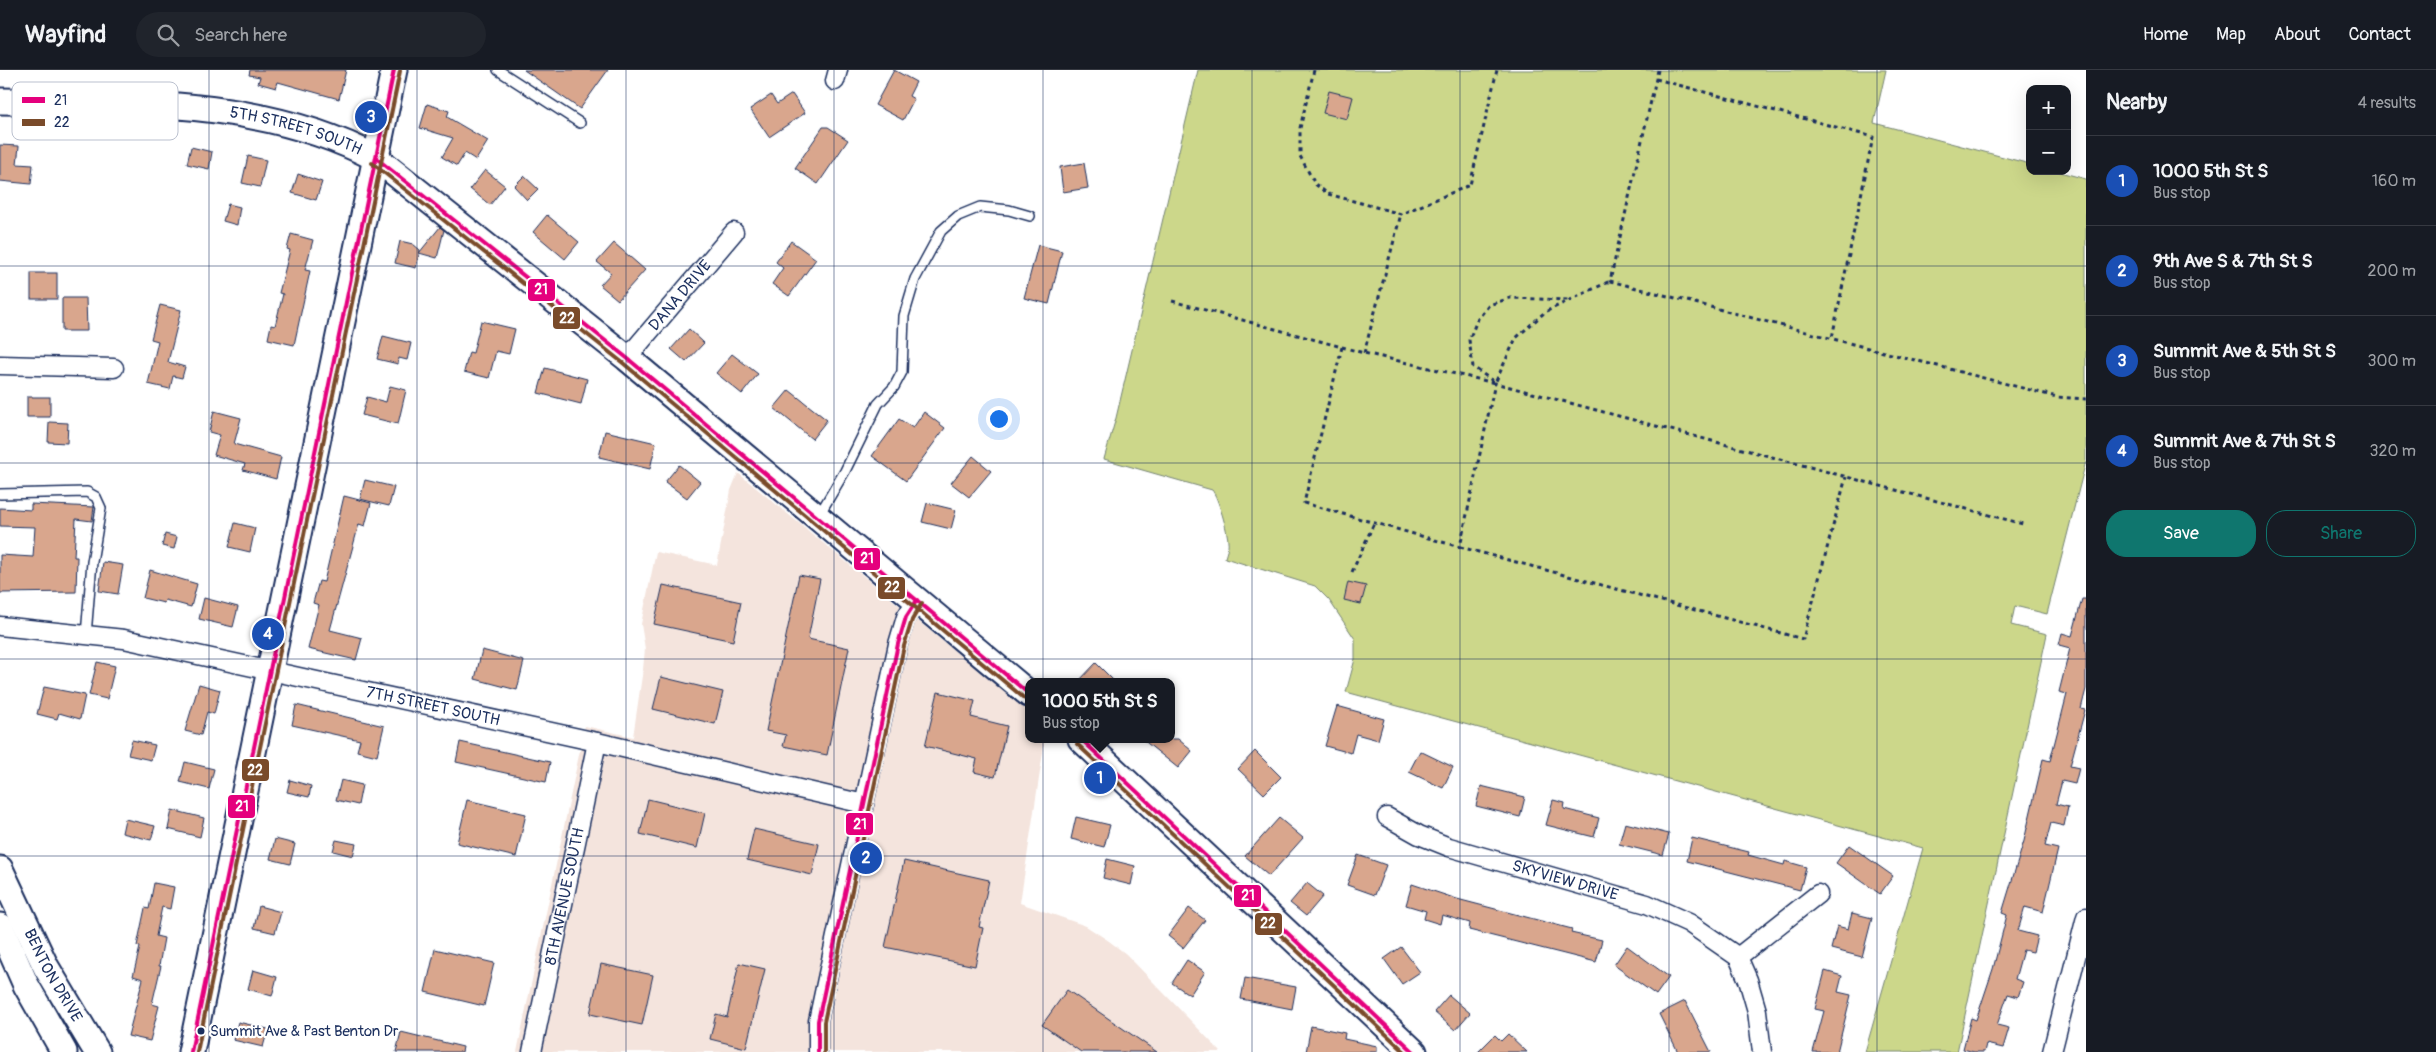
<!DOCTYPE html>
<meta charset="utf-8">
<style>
body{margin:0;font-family:Pangolin,sans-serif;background:#20242c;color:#f1f3f6}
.controls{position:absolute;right:15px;top:15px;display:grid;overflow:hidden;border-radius:10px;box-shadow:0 5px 20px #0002}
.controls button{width:45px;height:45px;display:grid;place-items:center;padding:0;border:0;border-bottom:1px solid #363941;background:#171b24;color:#f1f3f6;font:25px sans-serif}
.you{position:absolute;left:998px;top:348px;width:18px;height:18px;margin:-12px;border:4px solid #fff;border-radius:50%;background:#1a73e8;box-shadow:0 0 0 8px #1a73e833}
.badge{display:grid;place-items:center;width:32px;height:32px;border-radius:50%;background:#0f766e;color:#fff;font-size:16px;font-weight:700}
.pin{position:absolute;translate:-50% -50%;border:2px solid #fff;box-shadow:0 1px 5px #0006}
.popup{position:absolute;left:1025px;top:608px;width:150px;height:65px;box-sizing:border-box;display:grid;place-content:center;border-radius:10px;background:#171b24;filter:drop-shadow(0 1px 4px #0005);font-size:16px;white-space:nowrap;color:#9ea1a6}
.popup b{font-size:19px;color:#f1f3f6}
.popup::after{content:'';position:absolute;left:50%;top:100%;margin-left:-10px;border:10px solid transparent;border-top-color:#171b24}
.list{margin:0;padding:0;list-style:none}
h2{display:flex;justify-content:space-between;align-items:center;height:65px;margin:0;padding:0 20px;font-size:21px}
h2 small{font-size:16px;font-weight:400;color:#9ea1a6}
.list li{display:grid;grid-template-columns:32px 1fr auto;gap:15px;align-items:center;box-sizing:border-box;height:90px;padding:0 20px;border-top:1px solid #363941}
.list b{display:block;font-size:19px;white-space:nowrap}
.list p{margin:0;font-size:16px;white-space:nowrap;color:#9ea1a6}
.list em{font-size:16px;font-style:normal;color:#9ea1a6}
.actions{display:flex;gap:10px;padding:15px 20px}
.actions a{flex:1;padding:11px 0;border:1px solid #0f766e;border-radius:20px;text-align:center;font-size:18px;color:#0f766e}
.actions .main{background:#0f766e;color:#fff}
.icon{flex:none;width:28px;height:28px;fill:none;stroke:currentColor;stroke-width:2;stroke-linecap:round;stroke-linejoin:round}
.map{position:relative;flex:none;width:2086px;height:982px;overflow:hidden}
header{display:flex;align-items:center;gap:30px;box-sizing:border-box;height:70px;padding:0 25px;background:#171b24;border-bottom:1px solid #363941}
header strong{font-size:24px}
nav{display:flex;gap:28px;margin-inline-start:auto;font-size:18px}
.search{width:350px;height:45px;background:#20242c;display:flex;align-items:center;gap:12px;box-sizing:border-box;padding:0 18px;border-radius:28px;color:#9ea1a6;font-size:19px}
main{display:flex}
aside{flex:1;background:#171b24}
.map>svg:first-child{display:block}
.built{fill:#f4e4dd}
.green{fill:#ccd78a;stroke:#748374}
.building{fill:#d9a68d;stroke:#1b2f5e}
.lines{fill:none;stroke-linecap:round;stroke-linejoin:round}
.lane-casing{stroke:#1b2f5e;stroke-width:12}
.street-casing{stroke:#1b2f5e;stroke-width:21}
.secondary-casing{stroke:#1b2f5e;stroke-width:29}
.path{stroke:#1b2f5e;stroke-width:3;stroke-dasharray:4 4;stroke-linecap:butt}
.lane{stroke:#fff;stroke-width:9}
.street{stroke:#fff;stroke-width:18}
.secondary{stroke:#fff;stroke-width:25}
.bus-1-casing{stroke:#fff;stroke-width:8}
.bus-2-casing{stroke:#fff;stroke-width:8}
.bus-1{stroke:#e5007d;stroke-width:4}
.bus-2{stroke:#7a4b2a;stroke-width:4}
.grid{fill:none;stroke:#1b2f5e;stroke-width:1;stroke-opacity:0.55}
.bus-dot{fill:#1b2f5e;stroke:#fff;stroke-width:2}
.labels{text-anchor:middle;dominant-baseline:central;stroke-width:4.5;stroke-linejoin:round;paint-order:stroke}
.bus-label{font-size:15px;fill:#1b2f5e;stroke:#fff;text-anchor:start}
.street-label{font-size:16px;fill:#1b2f5e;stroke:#fff}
.key{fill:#fff;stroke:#bbc1cf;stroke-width:1}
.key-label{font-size:14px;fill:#1b2f5e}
.line-badge{stroke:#fff;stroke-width:2}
.badge-label{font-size:14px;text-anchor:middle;font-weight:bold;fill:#fff}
</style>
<header>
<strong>Wayfind</strong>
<div class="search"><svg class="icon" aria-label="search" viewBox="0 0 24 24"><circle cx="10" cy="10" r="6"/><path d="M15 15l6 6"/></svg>Search here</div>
<nav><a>Home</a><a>Map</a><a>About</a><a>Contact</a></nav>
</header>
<main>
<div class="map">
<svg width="2086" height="982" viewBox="0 0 2086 982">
<rect width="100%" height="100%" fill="#fff"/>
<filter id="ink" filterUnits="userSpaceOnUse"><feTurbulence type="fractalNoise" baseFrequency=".02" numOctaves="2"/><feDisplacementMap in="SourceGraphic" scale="10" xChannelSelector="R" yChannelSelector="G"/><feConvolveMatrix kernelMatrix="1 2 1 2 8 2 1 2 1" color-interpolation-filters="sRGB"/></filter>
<g filter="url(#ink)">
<path class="built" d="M738,403L1029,642V669H1045L1020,833L1086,856L1109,871L1126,884L1221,982H517L585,656L633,667L643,599L645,579L641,554L656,482L717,495L731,420Z"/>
<path class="green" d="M1198,0H1886L1874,53L2030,94V101H2056L2086,109V391L2047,544L2015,536L2011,555L2047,564L1957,982H1865L1923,778L1346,622L1355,589V569L1329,530L1315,516L1225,488C1226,483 1229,477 1228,472C1228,462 1218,427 1212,420L1104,389L1116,348Z"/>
<g class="building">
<path d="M250,0H346L339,29L278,12L276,18L258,13L260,7L249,5Z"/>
<path d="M524,0H608L580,39Z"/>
<path d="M894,0L916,12L909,26L914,29L903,50L875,35Z"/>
<path d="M1329,21L1353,27L1347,49L1323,43Z"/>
<path d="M792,24L805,43L769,67L750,39L771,25L777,34Z"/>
<path d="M427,34L449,41L447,47L488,71L476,90L465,83L457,96L442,87L453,68L420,58Z"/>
<path d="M823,57H828L848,70L818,114L795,98Z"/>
<path d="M0,75L19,76L17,94L33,95L31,114L0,111Z"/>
<path d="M191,77L212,82L209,99L187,94Z"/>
<path d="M248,86L266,90L260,117L242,113Z"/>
<path d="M1084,93L1088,118L1063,122L1060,97Z"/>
<path d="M485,100L505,116L490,135L470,119Z"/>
<path d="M298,104L322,112L316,130L292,123Z"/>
<path d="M524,106L538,119L527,130L514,116Z"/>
<path d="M228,134L240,137L237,155L223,151Z"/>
<path d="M547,145L579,172L565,189L533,162Z"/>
<path d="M440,157L444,160L437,188L419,183Z"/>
<path d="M291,164L313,170L305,200L310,201L294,275L268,269L271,255L275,256L283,224L279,223L290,180L287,179Z"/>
<path d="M400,171L413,174L420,180L416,198L395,193Z"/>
<path d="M791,171L816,189L789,226L772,214L783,198L776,192Z"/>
<path d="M614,173L645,200L618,230L600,215L611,203L597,192Z"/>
<path d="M1038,175L1062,181L1049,234L1024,228Z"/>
<rect x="31" y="203" width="26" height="26"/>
<path d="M62,228H86L87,261H62Z"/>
<path d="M160,235L181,240L168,292L185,297L182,308L173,306L170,319L148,314L158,271L151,269Z"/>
<path d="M481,251L515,259L509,284L496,281L489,308L464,302L469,282L473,283Z"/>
<path d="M689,259L704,273L686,292L671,279Z"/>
<path d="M383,266L411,273L407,290L399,288L398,294L377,289Z"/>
<path d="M732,284L758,304L742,324L716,303Z"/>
<path d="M545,298L587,309L581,334L538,323Z"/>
<path d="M390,316L406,320L398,354L362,345L367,327L386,332Z"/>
<path d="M789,320L827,350L812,369L774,338Z"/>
<rect x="27" y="327" width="23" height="20"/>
<path d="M214,341L241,348L234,374L281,387L276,409L243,400L245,394L214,385L220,365L209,362Z"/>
<path d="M924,342L945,358L906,411L872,386L899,349L913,358Z"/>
<path d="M49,352L68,353L67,373L48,372Z"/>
<path d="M605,361L656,373L650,399L599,387Z"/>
<path d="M973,386L991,401L969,427L951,413Z"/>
<path d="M679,395L700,412L687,428L665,412Z"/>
<path d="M365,410L394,417L389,436L360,429Z"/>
<path d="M344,426L371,433L365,456L359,454L330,560L362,568L356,590L308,579L319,535L313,533L319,511L324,512Z"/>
<path d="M927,433L956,440L951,459L922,452Z"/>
<path d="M31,434L94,437L92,451L76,449L74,487H77L76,522L0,523V485L33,487L35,457L0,456V438L31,440Z"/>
<path d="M235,453L255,458L250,482L229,477Z"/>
<path d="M165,464L177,467L174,479L162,476Z"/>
<path d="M103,492L123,495L118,524L99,521Z"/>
<path d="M150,500L197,514L191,537L165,530L164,533L143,528Z"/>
<path d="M799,505L820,509L808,569L849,578L827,685L783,676L786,665L766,661Z"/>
<path d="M1348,512L1366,516L1361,534L1344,530Z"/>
<path d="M663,515L741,532L733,571L654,554Z"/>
<path d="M204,528L238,537L233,557L199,549Z"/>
<path d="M2082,529H2086V619L2081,639L2085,640L2070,696L2079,698L2075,714L2062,711L2056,734L2068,737L2064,756L2051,753L2045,776L2058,779L2043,842L2025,837L2018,861L2037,866L2033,882L2023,880L2015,909L2023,912L2018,927L2008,924L1997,955L2009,958L2003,978L1986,974L1984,982H1974L1963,979L1971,948L1976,950L1993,899L2007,845L2002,843L2024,771L2043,689L2050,691L2067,624L2059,622L2070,578L2059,575L2062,563L2072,566Z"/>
<path d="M482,580L524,591L517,620L475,609Z"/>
<path d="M97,592L115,596L107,629L89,625Z"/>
<path d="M1096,593L1115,612H1078Z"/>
<path d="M661,607L723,622L715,654L653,639Z"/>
<path d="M199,614L220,620L214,644L207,642L201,665L185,661Z"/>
<path d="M44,617L85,625L80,649L59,643L57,649L37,644Z"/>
<path d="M938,622L975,631L971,647L1007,656L995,707L974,702L977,689L925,676Z"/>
<path d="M296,635L384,656L377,686L357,681L360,670L292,655Z"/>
<path d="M1337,636L1384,649L1378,670L1356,664L1351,683L1325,676Z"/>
<path d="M1142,669H1178L1192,681L1178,698Z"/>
<path d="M132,670L155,675L151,690L128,685Z"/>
<path d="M460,672L550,692L546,712L456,692Z"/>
<path d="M1255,681L1281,707L1264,724L1238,699Z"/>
<path d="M1420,681L1453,697L1443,718L1409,702Z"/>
<path d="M185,692L214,699L209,719L180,712Z"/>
<path d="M290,710L311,716L309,727L287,722Z"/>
<path d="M341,710L362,715L358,735L336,730Z"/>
<path d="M1481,716L1525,727L1520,747L1476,736Z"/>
<path d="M648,729L705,743L697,778L640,764Z"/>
<path d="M467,730L526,744L516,787L457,773Z"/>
<path d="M1553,730L1565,733L1564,739L1599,748L1594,767L1546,755Z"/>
<path d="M172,740L204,748L200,767L168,759Z"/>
<path d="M1076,747L1110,755L1104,777L1071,769Z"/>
<path d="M1279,748L1303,768L1269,806L1245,786Z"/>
<path d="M125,749L155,756L151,770L122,763Z"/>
<path d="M1625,753L1669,764L1663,785L1619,774Z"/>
<path d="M754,759L819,774L812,805L747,790Z"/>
<path d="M1692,768L1749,782L1748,785L1784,795L1785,791L1806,797L1800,820L1687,791Z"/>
<path d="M275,769L295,774L290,794L270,789Z"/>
<path d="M336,770L356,774L353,786L333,781Z"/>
<path d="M1849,775L1893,806L1880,824L1836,793Z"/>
<path d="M1358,785L1386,795L1375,825L1347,815Z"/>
<path d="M1107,789L1135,796L1131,815L1103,808Z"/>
<path d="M904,791L989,810L979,857L983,858L975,896L885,877Z"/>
<path d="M154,813L174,817L170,839L162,837L156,866L164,868L159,896H161L152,934L159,936L150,971L128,966L143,909L133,906L140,877L137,876L145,838L149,839Z"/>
<path d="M1307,813L1323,826L1306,846L1290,833Z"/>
<path d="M1412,814L1457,829L1572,859L1571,863L1602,870L1596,892L1469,860L1470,853L1442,845L1440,854L1424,849L1426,841L1406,835Z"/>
<path d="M259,836L281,842L275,863L254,858Z"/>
<path d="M1189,838L1205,850L1183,878L1168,866Z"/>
<path d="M1852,843L1872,848L1862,887L1831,879L1837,856L1848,859Z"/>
<path d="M1627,876L1669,907L1656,925L1614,895Z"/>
<path d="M1401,877L1420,902L1402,914L1384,889Z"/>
<path d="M435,879L494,893L484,936L425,922Z"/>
<path d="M1187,890L1205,902L1190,925L1172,913Z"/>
<path d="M739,893L765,899L746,978L710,969L716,944L727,947Z"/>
<path d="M601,894L653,905L642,955L590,944Z"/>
<path d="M253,900L277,907L272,926L248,919Z"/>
<path d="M1825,901L1842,906L1838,922L1851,925L1837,982H1813L1824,941L1815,939Z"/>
<path d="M1245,908L1296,917L1292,939L1241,929Z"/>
<path d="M1067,920L1157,982H1081L1042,955Z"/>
<path d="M1449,925L1470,943L1455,960L1434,942Z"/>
<path d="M1685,931L1711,982H1678L1659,944Z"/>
<path d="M238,952L268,959L263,977L233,970Z"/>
<path d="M1311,956L1345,963L1344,969L1377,976V982H1306Z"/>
<path d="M401,962L463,977L462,982H396Z"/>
<path d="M1508,964L1527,982H1478L1495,965L1501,971Z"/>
</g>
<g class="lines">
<defs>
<g id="lane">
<path d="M498,0L580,53"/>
<path d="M0,424L87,422L96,427L101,438L92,492L86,565"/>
<path d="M819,445L845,401L878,334L894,317L902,302L904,246L915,209L941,161L958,146L980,137L1009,140L1030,146"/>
</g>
<g id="street">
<path d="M835,11L838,0"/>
<path id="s1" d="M627,288L734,162"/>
<path d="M0,295L114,298"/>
<path id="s2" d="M0,556L124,569L597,672L864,734"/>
<path id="s3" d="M1387,747L1419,765L1449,777L1647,834L1689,853L1738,887L1748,910L1757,941L1762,982"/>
<path d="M1738,887L1818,824"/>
<path id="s4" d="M532,982L597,672"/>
<path d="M818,982V951L898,574L906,547L917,530"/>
<path d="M2052,982L2086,847"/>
</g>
<g id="secondary">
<path id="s5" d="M0,31C126,33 261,27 376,88L627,288L1029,624"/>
<path d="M1081,669L1414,982"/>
<path id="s6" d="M0,799L46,897L97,982"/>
<path d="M0,856L26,915L64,982"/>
<path d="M191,982L394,0"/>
</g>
</defs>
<use href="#lane" class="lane-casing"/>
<use href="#street" class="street-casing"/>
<use href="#secondary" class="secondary-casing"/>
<g class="path">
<path d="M1314,0L1300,58V86L1315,114L1328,124L1401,144L1470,115L1497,0"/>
<path d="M1658,0L1610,211L2057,327L2086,329"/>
<path d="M1656,9L1873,67L1832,268"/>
<path d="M1172,231L1364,283L1495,313L1516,268L1545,242L1610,211"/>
<path d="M1342,277L1304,433L1460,477L1495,313L2023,454"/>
<path d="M1364,283L1401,144"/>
<path d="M1493,311L1473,297L1469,270L1477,250L1489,235L1510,228L1568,230"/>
<path d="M1460,477L1803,569L1846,407"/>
<path d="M1352,502L1374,453"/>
</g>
<use href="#lane" class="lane"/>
<use href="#street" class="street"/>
<use href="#secondary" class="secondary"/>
<defs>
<g id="bus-1">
<path d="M376,88L627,288L1029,624"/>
<path d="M1081,669L1414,982"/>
<path d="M191,982L394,0"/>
<path d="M818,982V951L898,574L906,547L917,530"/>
</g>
<g id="bus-2">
<path d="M372,93L623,293L1025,629"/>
<path d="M1077,674L1405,982"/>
<path d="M197,982L400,1"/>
<path d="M824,982V952L904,576L912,550L922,533"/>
</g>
</defs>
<use href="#bus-1" class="bus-1-casing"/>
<use href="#bus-2" class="bus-2-casing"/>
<use href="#bus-1" class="bus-1"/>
<use href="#bus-2" class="bus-2"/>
</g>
</g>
<path class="grid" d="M209,0V982M417,0V982M626,0V982M834,0V982M1043,0V982M1252,0V982M1460,0V982M1669,0V982M1877,0V982M0,196H2086M0,393H2086M0,589H2086M0,786H2086"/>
<circle class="bus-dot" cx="201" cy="961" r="4.5"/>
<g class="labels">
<g class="bus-label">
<text x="210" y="961">Summit Ave &amp; Past Benton Dr</text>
</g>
<g class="street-label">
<text stroke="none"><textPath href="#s5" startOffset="299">5TH STREET SOUTH</textPath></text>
<text stroke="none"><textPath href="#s1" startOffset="82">DANA DRIVE</textPath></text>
<text stroke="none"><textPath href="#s2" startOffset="441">7TH STREET SOUTH</textPath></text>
<text stroke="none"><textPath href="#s3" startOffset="190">SKYVIEW DRIVE</textPath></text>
<text stroke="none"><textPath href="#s4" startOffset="159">8TH AVENUE SOUTH</textPath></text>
<text stroke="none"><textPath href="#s6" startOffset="119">BENTON DRIVE</textPath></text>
</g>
</g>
<rect x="12" y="12" width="166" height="58" rx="8" class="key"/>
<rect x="22" y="27" width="23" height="6" fill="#e5007d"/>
<rect x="22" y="49" width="23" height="7" fill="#7a4b2a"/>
<g class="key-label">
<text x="54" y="35">21</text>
<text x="54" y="57">22</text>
</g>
<g class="line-badge">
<rect x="527" y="208" width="29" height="24" rx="5" fill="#e5007d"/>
<rect x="552" y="236" width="29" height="24" rx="5" fill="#7a4b2a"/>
<rect x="853" y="477" width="28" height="24" rx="5" fill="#e5007d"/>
<rect x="877" y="506" width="29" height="24" rx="5" fill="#7a4b2a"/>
<rect x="241" y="688" width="29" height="24" rx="5" fill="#7a4b2a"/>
<rect x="227" y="724" width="29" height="25" rx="5" fill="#e5007d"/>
<rect x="845" y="742" width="29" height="24" rx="5" fill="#e5007d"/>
<rect x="1233" y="814" width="29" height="24" rx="5" fill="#e5007d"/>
<rect x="1254" y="842" width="29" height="24" rx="5" fill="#7a4b2a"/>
</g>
<g class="badge-label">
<text x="541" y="224">21</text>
<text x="567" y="253">22</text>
<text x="867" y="493">21</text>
<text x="892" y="522">22</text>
<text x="255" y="705">22</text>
<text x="242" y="741">21</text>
<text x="860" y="759">21</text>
<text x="1248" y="830">21</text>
<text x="1268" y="858">22</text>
</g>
</svg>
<div class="controls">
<button>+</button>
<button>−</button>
</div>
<div class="you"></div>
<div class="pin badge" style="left:1100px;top:708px;background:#1a4fb4">1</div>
<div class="popup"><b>1000 5th St S</b>Bus stop</div>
<div class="pin badge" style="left:866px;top:788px;background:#1a4fb4">2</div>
<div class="pin badge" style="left:371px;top:47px;background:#1a4fb4">3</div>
<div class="pin badge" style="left:268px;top:564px;background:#1a4fb4">4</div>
</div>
<aside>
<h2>Nearby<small>4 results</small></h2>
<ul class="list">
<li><span class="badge" style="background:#1a4fb4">1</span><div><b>1000 5th St S</b><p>Bus stop</p></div><em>160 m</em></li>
<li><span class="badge" style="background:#1a4fb4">2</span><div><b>9th Ave S &amp; 7th St S</b><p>Bus stop</p></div><em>200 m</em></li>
<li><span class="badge" style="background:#1a4fb4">3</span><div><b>Summit Ave &amp; 5th St S</b><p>Bus stop</p></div><em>300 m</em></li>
<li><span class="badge" style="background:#1a4fb4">4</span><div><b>Summit Ave &amp; 7th St S</b><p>Bus stop</p></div><em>320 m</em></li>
</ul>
<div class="actions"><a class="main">Save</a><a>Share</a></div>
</aside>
</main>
